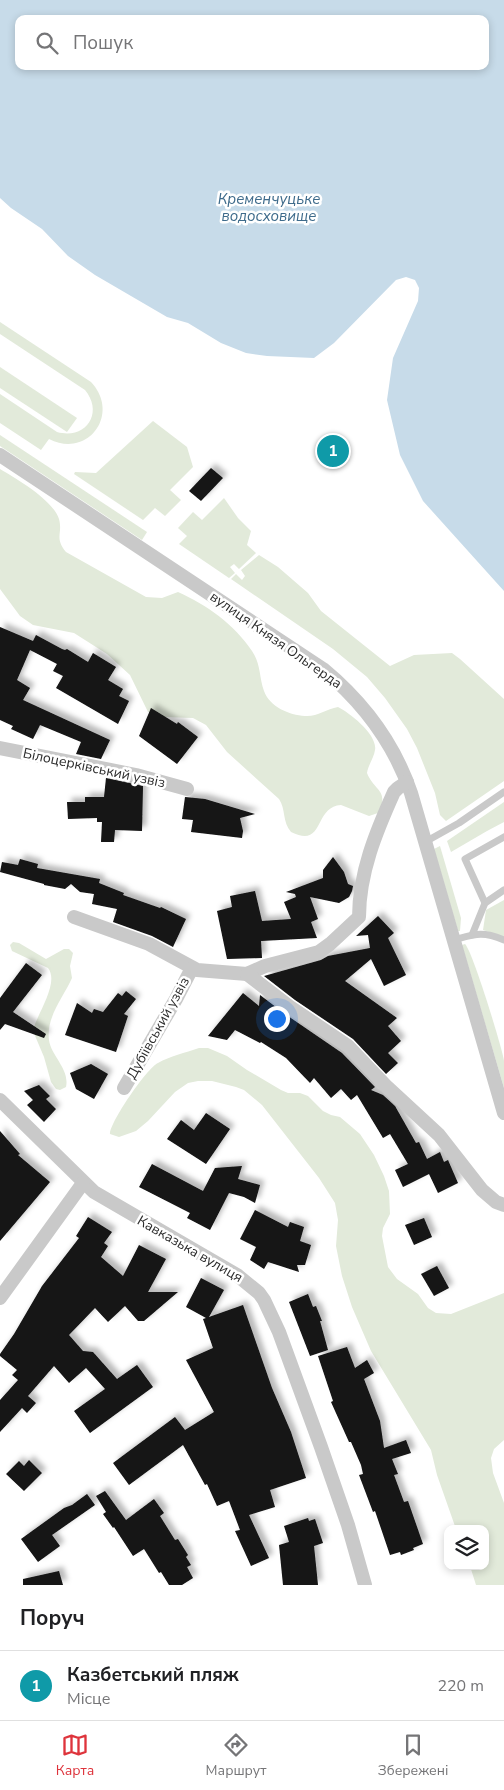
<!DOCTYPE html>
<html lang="uk">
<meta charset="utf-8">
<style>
body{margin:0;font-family:"Nunito Sans",sans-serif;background:#f6f6f6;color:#202124}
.controls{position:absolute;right:15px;bottom:15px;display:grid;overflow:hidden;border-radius:10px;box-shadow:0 2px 8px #0003}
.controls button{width:45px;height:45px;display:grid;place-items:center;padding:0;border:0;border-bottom:1px solid #e0e0e0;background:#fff;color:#202124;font:25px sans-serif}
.you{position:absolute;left:276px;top:1018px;width:18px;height:18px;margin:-12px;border:4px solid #fff;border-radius:50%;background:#1a73e8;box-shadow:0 0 0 8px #1a73e833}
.badge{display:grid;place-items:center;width:32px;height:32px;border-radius:50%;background:#de343c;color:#fff;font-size:16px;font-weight:700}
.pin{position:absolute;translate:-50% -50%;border:2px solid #fff;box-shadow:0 1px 5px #0006}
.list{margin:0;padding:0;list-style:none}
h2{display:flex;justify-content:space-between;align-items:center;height:65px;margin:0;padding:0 20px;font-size:21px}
h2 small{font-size:16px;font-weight:400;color:#757577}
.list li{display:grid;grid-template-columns:32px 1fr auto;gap:15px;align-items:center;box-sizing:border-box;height:70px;padding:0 20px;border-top:1px solid #e0e0e0}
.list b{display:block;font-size:19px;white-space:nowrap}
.list p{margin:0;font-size:16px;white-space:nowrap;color:#757577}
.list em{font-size:16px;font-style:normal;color:#757577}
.icon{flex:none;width:28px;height:28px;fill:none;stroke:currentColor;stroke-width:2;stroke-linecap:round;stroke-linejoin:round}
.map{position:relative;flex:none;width:504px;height:1585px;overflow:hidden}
.search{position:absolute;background:#fff;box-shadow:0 2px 8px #0003;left:15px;right:15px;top:15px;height:55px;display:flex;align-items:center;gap:12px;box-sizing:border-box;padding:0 18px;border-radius:10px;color:#757577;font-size:19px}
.sheet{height:135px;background:#fff}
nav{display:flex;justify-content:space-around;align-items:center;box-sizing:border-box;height:70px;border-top:1px solid #e0e0e0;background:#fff;font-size:14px;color:#757577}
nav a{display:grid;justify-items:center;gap:2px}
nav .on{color:#de343c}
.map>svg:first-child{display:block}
.green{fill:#e2eada}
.water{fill:#c7dbe9;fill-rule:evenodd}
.building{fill:#131313;filter:url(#shadow)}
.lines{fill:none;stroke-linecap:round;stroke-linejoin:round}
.service{stroke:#c9c9c9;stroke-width:7}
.minor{stroke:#c9c9c9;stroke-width:14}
.labels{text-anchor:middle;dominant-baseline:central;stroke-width:5;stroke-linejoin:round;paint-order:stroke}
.street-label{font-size:14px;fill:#2c2c2c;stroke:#fff}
.water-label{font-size:15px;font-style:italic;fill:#3e6b8b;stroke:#fff}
</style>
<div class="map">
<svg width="504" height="1585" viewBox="0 0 504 1585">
<defs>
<filter id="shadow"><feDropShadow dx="4.5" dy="-4.5" stdDeviation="2.5" flood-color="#0004"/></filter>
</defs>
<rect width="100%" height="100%" fill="#fff"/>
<g class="green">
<path d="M0,322L91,382C121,414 88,459 49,439L41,450L0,423V394L57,432C86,440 104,413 85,390L0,334Z"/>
<path d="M0,367L77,418L67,432L0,388Z"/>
<path d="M153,421L187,447L193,467L170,490L181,500L165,516L155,508L143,520L74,474L75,472L96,473Z"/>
<path d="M0,435L147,532L142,540L0,446Z"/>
<path d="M0,469C17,479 53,500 59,519C63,534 54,537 66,552L146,597L162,598L178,592C207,605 234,624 252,651C261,664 259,677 264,691C270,707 289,715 305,716C317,717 326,709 338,707C350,713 378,735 375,750C374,758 368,765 367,773C374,791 390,790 378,813L369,816L341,805C313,807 325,849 291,832C282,822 286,809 279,799L227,752L206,725L193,718L165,717L148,712L130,675L107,654L74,633L33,625L20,616L0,589Z"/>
<path d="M224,498L238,518L251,531L247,545L256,553L239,569L234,564L230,567L235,573L229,578L179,544L187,536L178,528L193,512L202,520Z"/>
<path d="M259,555L278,567L308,593L321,611L390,666L414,655L452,653L460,659L504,699V781L446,821L440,815L435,793L417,748L407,729L385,698L367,677L333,649L231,579L236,574L242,580L245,576L241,570Z"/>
<path d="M504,802V822L487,831L451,852L447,841Z"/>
<path d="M440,846L461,918L460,931H458L434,849Z"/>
<path d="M504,900V937L483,930L486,910Z"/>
<path d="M13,942L19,943L46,959L64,949H69L73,953L70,966L72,978C63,998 46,1017 49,1040C51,1056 70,1069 66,1087L60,1090L56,1089L51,1082L44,1057L33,1031C36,1015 60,983 48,968L12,951L10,945Z"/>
<path d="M465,944C472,950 502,1047 504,1061C504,1070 504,1079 504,1088L462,945Z"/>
<path d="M199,1048H208L227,1056L247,1070L281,1090L288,1093H300L308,1096L323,1111L331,1115L340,1117L360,1134L374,1155L384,1176L389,1191L390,1214L383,1228L382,1236L388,1267L397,1279L418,1294L428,1308L436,1313L451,1314L504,1293V1440L494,1449L491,1458L493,1473L504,1503V1585H476L470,1566H485V1529H456L437,1475L431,1450L371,1351L352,1307L342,1276L336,1246L338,1220L335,1203L319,1178L262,1105L244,1090L236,1087L212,1081H198L188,1083L175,1092L148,1121L136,1131L119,1137L110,1134C110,1122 147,1068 158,1063C170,1056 185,1053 199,1048Z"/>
</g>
<path class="water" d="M0,0H504V591L423,501L400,455L387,400L393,358L418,301L419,288L415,280L406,277L396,280L334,343L314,358L267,356L246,353L221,343L188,323L167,317L95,275L68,256L42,229L11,208L0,198ZM19,19H485V66H19Z"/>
<g class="building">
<path d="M211,468L223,478L201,501L189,491Z"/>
<path d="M0,627L33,641L36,635L62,649L65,650L67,649L88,662L93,653L116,667L108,680L123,689L119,696L129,701L118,724L56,688L63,676L53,671L57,664L30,650L17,680L30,688L23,700L110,740L101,759L76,754L81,742L40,725L33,739L11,729L13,726L0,720Z"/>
<path d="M151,708L177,724L178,722L198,737L177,764L139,736Z"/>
<path d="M106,778L143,786L142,831L115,830L114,842H101L102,822H97V818L68,819L67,802H85V797H104Z"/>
<path d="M185,797L205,799L255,814L240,818L243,831L242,838L191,832L193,820L182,819Z"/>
<path d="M333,857L344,872L348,884L353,886L352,891L349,897L339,903L310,897L318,919L311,922L317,938L261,941L262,958L227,959L217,911L232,907L230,896L255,891L262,921L291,919L284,902L296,897L295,894L286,892L323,878V870Z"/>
<path d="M20,859L38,864L37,868L100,879L99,883L124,893L123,895L160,908L161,907L186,919L173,947L152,936L113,922L117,909L92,904L94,894L80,892L71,884L65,889L44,885V884L0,872L2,862L18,865Z"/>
<path d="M378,916L394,933L388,938L406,975L384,986L371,959L345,981L397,1018L388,1026L401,1041L388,1053L398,1063L386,1074L353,1039L295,1000L264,976L321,960L328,956L370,948L368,935L356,936Z"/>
<path d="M26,963L42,975L13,1012L46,1034L44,1038L5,1024L0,1030V998Z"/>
<path d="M126,991L136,999L124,1014L128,1016L116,1052L65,1035L77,1003L92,1013L94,1009L103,1012L118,993L122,996Z"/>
<path d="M243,993L259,1006L260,995L285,1014L342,1053L375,1087L371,1090L383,1095L395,1106L416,1143L419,1142L427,1159L440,1152L444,1162L448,1160L458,1183L438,1193L429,1174L403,1187L395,1170L408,1164L390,1134L383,1138L357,1095L351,1100L341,1089L331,1098L314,1078L310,1083L286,1058L261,1042L260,1043L235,1030L227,1040L208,1036Z"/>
<path d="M91,1064L108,1074L94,1099L76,1089L70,1073Z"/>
<path d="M39,1085L50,1096L46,1099L56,1109L44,1122L27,1105L33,1100L24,1091Z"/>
<path d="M206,1113L230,1129L206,1164L167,1139L181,1120L194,1130Z"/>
<path d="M0,1131L20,1154L18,1155L50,1182L0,1241Z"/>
<path d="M152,1164L203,1191L215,1168L242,1166L238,1179L260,1185L255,1203L244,1197L229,1193L210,1230L187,1218L190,1213L139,1187Z"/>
<path d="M255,1210L288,1227L290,1222L304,1227L300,1241L311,1245L305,1265H297L299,1272L268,1262L264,1269L250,1260L256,1247L240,1239Z"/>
<path d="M88,1217L112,1232L104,1243L108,1246L101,1257L123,1276L139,1245L166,1259L148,1292H178L144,1321H138L125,1306L108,1322L95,1308L69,1335L83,1351L93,1352L117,1379L137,1365L153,1387L90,1433L74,1411L105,1389L86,1368L69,1383L54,1366L28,1396L36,1403L27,1413L22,1408L0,1432V1400L18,1380L12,1375L17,1370L0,1356V1354L14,1334L42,1286L79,1238L76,1236Z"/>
<path d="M424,1218L432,1237L414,1245L405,1225Z"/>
<path d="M437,1266L449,1288L434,1296L421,1274Z"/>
<path d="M201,1278L224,1290L209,1317L243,1305L272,1388L291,1432L306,1478L270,1490L275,1507L249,1515L269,1558L251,1566L235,1531L240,1530L229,1501L217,1506L207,1484L205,1485L183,1445L129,1485L113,1463L175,1417L185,1430L214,1412L186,1360L213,1348L203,1319L206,1318L186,1307Z"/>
<path d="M308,1294L313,1307L316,1306L322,1321H320L328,1350L310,1356L289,1302Z"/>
<path d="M347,1347L355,1368L367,1360L374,1373L364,1379L380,1421L384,1448L406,1440L411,1453L392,1459L398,1474L394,1475L404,1502L408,1501L423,1544L413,1548L414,1550L401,1555L400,1552L390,1555L375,1511L373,1512L359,1475L363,1474L361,1465L351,1442H349L331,1402L333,1401L318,1356Z"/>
<path d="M29,1460L42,1473L24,1491L6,1474L19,1461L24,1466Z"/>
<path d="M105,1491L126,1520L154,1499L164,1513L160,1516L175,1540L178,1539L188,1555L186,1557L191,1565L187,1567L193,1578L182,1585H169L161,1572L159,1573L144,1549L133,1556L114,1527L113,1528L103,1514L106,1512L96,1496Z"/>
<path d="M87,1494L95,1505L52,1535L60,1546L38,1562L21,1539L64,1508L72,1505Z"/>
<path d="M308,1518L309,1521L315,1519L323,1543L314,1546L318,1585H283L279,1545L289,1542L284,1526Z"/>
<path d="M59,1571L63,1585H23V1579Z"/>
</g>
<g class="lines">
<g class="service">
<path d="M425,842L459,823L504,792"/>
<path d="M485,903L465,859L504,837"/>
<path d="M472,935L485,903L504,890"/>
<path d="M453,940C476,934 482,931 504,940"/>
</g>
<g class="minor">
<path d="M0,455L323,669C364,703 394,743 411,793L504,1113"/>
<path d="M0,748L136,775L187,789"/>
<path d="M74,917L149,944L197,970L247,974L265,966L319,952L330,944L359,917C359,873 376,832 394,792L398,788L407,782"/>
<path d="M247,974L290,1007L348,1046L387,1087L439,1135L482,1190L496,1202L504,1205"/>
<path d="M124,1088L176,999L192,968"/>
<path d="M0,1100L94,1192L237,1275L259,1293L264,1300L279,1332L321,1447L348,1525L365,1585"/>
<path d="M0,1298L83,1183"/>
</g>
</g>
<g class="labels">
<g class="street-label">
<text transform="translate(276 640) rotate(35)">вулиця Князя Ольгерда</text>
<text transform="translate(94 768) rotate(12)">Білоцерківський узвіз</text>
<text transform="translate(158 1028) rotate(-61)">Дубіївський узвіз</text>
<text transform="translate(190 1249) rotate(30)">Кавказька вулиця</text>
</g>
<g class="water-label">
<text x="269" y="199">Кременчуцьке<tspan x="269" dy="17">водосховище</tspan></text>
</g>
</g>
</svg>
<div class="controls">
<button><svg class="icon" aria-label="layers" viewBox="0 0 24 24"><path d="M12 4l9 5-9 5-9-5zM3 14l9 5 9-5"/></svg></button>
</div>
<div class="you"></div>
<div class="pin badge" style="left:333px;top:451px;background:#0f9aa8">1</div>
<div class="search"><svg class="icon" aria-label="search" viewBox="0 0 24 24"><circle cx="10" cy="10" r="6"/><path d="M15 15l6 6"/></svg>Пошук</div>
</div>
<section class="sheet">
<h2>Поруч<small></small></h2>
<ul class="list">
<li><span class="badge" style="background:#0f9aa8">1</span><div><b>Казбетський пляж</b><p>Місце</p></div><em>220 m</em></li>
</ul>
</section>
<nav>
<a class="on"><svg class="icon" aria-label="map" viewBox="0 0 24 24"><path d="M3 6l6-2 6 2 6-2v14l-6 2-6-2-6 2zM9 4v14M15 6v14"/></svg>Карта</a>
<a><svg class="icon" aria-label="directions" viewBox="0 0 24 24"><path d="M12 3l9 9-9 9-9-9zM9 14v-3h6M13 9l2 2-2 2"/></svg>Маршрут</a>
<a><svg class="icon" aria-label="saved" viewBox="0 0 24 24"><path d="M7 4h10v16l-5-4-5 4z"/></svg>Збережені</a>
</nav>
